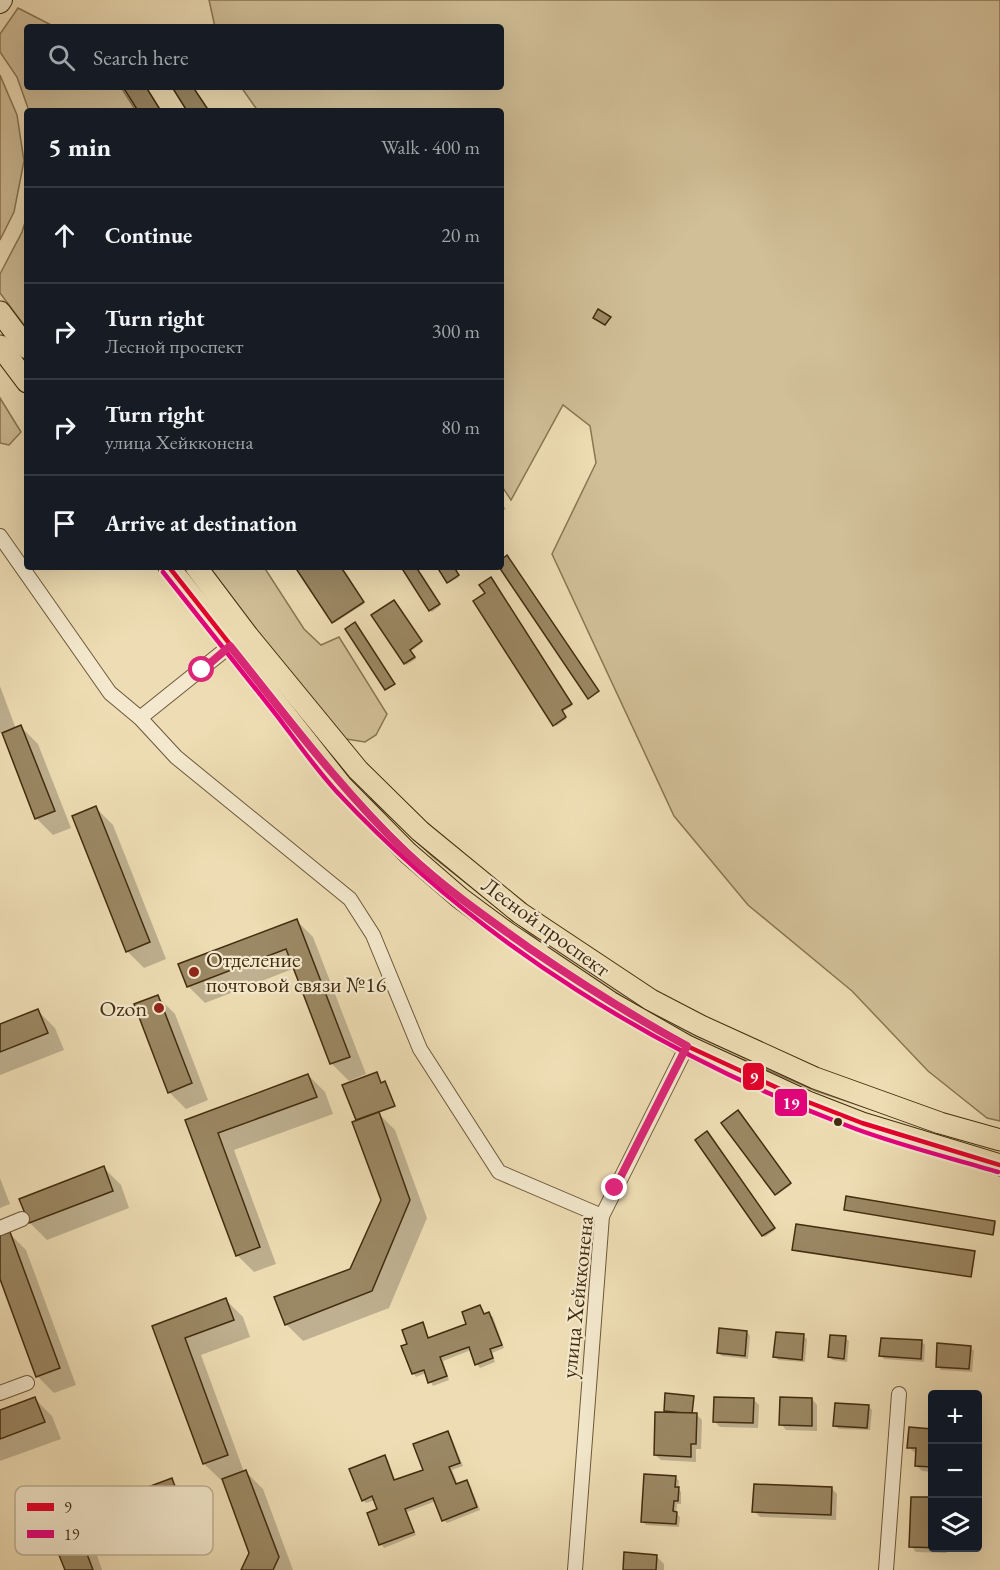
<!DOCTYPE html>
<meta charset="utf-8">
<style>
body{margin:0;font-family:"EB Garamond",serif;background:#242831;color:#f1f3f6}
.controls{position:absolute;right:18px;bottom:18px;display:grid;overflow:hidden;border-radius:6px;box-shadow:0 6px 24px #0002}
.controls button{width:54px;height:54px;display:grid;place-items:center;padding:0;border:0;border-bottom:2px solid #363941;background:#171b24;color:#f1f3f6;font:30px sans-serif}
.stop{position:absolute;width:18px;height:18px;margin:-14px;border:4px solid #db2777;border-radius:50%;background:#fff}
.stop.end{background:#db2777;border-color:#fff;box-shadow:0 2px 6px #0008}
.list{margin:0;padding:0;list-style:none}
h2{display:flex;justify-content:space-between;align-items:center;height:78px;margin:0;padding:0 24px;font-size:26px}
h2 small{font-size:20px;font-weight:400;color:#9ea1a6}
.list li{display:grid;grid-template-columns:39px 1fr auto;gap:18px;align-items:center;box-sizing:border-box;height:96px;padding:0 24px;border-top:2px solid #363941}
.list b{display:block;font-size:22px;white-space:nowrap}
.list p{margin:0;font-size:20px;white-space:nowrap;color:#9ea1a6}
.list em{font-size:20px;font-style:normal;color:#9ea1a6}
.icon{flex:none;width:33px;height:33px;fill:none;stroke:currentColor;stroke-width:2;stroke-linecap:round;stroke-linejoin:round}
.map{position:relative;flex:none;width:1000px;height:1570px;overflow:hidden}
.search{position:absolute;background:#171b24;box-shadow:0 6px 24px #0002;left:24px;top:24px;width:480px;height:66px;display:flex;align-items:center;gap:15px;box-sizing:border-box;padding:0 21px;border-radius:6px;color:#9ea1a6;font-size:22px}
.panel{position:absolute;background:#171b24;box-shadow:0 6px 24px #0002;left:24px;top:108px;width:480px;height:462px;border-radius:6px}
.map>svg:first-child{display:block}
.green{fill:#d1bf98;stroke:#8a7653;stroke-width:1.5}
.shadow{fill:#0003}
.building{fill:#9b8864;stroke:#422c0e;stroke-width:1.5}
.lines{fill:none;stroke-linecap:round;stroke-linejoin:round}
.minor-casing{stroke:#6d5838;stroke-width:16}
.secondary-casing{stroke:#422c0e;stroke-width:22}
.primary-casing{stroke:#422c0e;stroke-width:23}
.minor{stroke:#f4e9ce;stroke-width:14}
.secondary{stroke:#f4e9ce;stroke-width:20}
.primary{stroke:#eeddb4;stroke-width:21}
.bus-1-casing{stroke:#f4e9ce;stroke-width:9}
.bus-2-casing{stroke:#f4e9ce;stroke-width:9}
.bus-1{stroke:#e4002b;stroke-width:4.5}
.bus-2{stroke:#e5007d;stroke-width:4.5}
.route{stroke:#db2777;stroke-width:8}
.poi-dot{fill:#8f2418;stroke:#f4e9ce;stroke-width:2}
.bus-dot{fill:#422c0e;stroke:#f4e9ce;stroke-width:2}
.labels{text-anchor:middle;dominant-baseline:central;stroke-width:4.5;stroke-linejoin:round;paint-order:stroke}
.street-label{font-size:22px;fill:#422c0e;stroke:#f4e9ce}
.poi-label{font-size:22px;fill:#422c0e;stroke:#f4e9ce;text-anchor:start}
.key{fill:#f4e9ce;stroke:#bfb094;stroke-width:1.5}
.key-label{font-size:16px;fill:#422c0e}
.line-badge{stroke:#f4e9ce;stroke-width:2}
.badge-label{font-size:16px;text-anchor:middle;font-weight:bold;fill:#fff}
</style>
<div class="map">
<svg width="1000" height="1570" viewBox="0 0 1000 1570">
<rect width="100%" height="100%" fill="#eeddb4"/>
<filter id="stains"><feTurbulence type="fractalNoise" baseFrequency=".00333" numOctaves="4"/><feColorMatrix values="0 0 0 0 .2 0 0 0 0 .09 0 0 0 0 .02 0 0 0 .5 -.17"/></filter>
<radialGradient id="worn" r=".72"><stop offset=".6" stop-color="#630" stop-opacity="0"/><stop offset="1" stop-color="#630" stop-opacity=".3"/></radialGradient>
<g class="green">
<path d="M209,0H1000V1121L987,1118L928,1071L852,991L748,905L674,816L552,554L596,463L590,426L563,405L511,500L501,485V111H258L241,87H501V27H215Z"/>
<path d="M18,8L55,27H27V87H121L136,111H29L17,77L0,52V34Z"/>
<path d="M0,75L17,115L24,161L14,212L0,240Z"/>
<path d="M27,216V329L0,293V274L22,232Z"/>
<path d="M0,398L21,432L9,445L0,443Z"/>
<path d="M208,567H264L304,629L321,645L339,637L387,714L376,735L365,742L340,738Z"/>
<path d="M373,795L541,937L942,1133L816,1091L693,1038L645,1012L543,944L433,857L370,798Z"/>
</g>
<g class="shadow">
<path d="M501,502L506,509L501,512Z"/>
<path d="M297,567H340L364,604L334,623Z"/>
<path d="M403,567H415L440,606L432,612L430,610Z"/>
<path d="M439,567H453L459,577L449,583Z"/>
<path d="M492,581L572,706L562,712L566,719L556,726L487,594Z"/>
<path d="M395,603L422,643L411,651L416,659L406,665L373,616Z"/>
<path d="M0,686L16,729L21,727L38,744L71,828L53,835L36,818L3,732L0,733Z"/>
<path d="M96,808L113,825L166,959L144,968L127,951Z"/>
<path d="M296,920L313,937L366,1074L349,1081L332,1064L295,968L205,1003L188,986Z"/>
<path d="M158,997L175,1014L208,1100L186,1109L169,1092Z"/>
<path d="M38,1011L55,1028L64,1050L0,1075V1026Z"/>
<path d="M308,1075L325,1092L333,1114L234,1150L276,1264L254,1272L237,1255L187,1120Z"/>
<path d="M386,1084L395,1107L378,1113L395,1130L427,1218L389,1308L303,1341L286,1324L351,1270L382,1200L357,1120Z"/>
<path d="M738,1112L791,1185L777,1195L723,1123Z"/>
<path d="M708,1134L775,1230L765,1237L697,1140Z"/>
<path d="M104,1168L121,1185L129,1208L47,1240L30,1223Z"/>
<path d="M0,1178L10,1204L0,1208Z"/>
<path d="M845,1210L995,1222L996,1223L994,1235Z"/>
<path d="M9,1233L26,1250L76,1385L54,1393L37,1376L0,1275V1237Z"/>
<path d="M795,1250L974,1252L975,1254L972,1277Z"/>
<path d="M226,1300L243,1317L250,1337L201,1355L244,1472H246L263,1489L293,1570H243L251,1553L223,1480H221L204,1464L154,1326Z"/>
<path d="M480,1307L485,1315L489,1314L493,1317L504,1348L492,1353L495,1362L480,1368L477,1364L471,1350L443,1361L449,1380L433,1386L426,1373L416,1377L413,1373L409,1345L422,1324L430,1339L468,1324Z"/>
<path d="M747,1332L750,1336L748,1359L722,1356L718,1353Z"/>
<path d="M803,1336L807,1339L805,1362L778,1360L775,1356Z"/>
<path d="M845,1338L849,1341L847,1362L833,1360L829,1357Z"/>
<path d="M922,1342L925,1345L924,1362L884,1359L881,1355Z"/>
<path d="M970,1347L974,1351L972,1372L941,1370L937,1366Z"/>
<path d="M693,1397V1415H697L702,1420L701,1449H696V1462L661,1460L655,1455L668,1414L665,1411Z"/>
<path d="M35,1399L52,1416L61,1439L0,1461V1412Z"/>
<path d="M753,1399L759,1405L758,1428L720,1427L715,1422Z"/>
<path d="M812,1399L817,1405V1431L786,1430L781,1424Z"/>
<path d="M868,1406L872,1410L870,1430L839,1429L835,1426Z"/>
<path d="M910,1429L932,1430V1472L922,1471L917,1466L918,1453H915L909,1447Z"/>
<path d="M448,1433L451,1436L463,1466L452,1470L458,1485L466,1482L470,1485L480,1510L447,1523L444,1520L436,1501L407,1512L416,1535L384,1548L381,1544L379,1510L375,1500L366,1503L363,1500L384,1457L388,1460L396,1482L425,1470Z"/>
<path d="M675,1477L679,1481L678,1489L681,1492V1504H677L676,1513L680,1517L679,1527L646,1525L642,1521Z"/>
<path d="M171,1480L188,1497L196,1518L97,1555L102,1570H66L49,1526Z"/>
<path d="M831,1488L837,1494L836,1520L760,1517L754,1511Z"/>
<path d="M912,1498L932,1499V1548H947V1553L916,1552L911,1546Z"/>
<path d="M656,1556L664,1564V1570H624Z"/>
</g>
<g class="building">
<path d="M123,87H146L161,111H138Z"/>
<path d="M172,87H193L209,111H187Z"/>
<path d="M598,309L611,317L605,325L593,318Z"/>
<path d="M507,555L599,691L588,699L499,567H501V560Z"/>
<path d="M295,567H341L364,602L332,623Z"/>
<path d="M401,567H416L440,604L429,611Z"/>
<path d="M437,567H454L459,575L447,583Z"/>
<path d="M491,577L572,704L562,710L566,717L553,726L473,601L485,593L479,585Z"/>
<path d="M394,600L422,641L410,650L415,657L404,664L371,615Z"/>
<path d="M355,622L395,684L385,690L345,629Z"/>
<path d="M21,725L55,811L35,819L2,733Z"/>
<path d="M96,806L150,942L126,952L72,816Z"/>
<path d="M297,919L350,1057L330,1064L286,949L187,987L178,964Z"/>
<path d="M158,995L192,1083L168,1093L134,1004Z"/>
<path d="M38,1009L48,1033L0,1052V1024Z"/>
<path d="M377,1072L381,1083L385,1081L395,1106L356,1120L342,1085Z"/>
<path d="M308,1074L317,1097L218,1133L260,1247L236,1256L185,1120Z"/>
<path d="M738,1110L791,1183L775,1195L721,1123Z"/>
<path d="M379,1112L410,1200L372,1291L285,1325L274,1297L350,1269L381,1200L352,1122Z"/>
<path d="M707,1131L775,1228L762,1236L695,1140Z"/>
<path d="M104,1166L113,1191L29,1223L19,1199Z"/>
<path d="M846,1196L995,1221L993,1235L844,1210Z"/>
<path d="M796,1224L975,1251L971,1277L792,1250Z"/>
<path d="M10,1232L60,1368L36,1377L0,1279V1235Z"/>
<path d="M226,1298L234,1320L185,1338L228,1455L203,1464L152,1326Z"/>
<path d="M480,1305L484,1314L489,1312L502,1345L490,1349L493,1358L475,1365L469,1347L440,1357L447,1376L428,1383L424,1370L412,1374L401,1346L407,1344L402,1330L423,1322L428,1338L466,1324L462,1312Z"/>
<path d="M719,1328L747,1331L745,1356L717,1353Z"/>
<path d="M776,1332L804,1334L802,1360L773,1357Z"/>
<path d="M830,1335L846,1336L844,1359L828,1357Z"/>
<path d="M881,1338L922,1340L921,1359L879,1356Z"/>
<path d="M937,1343L971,1346L969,1369L936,1367Z"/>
<path d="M665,1393L694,1396L692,1414L664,1411Z"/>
<path d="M35,1397L45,1422L0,1439V1410Z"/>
<path d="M714,1397L754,1398L753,1423L713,1422Z"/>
<path d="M780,1397L812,1398V1426L779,1425Z"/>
<path d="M835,1403L869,1405L867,1428L833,1426Z"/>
<path d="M655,1412L697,1413L696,1444H691V1457L654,1455Z"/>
<path d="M909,1427L932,1429V1467L915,1466L916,1448H907Z"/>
<path d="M448,1431L460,1463L449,1467L456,1484L467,1480L477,1507L442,1521L433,1498L405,1509L414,1532L379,1545L367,1513L377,1509L372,1496L362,1501L349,1469L385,1455L394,1480L423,1470L413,1444Z"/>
<path d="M246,1470L279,1557L273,1570H241L249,1553L222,1479Z"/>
<path d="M644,1474L676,1476L675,1487H679L678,1501H674L673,1511L677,1512L676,1524L641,1522Z"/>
<path d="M172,1478L180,1501L81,1538L93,1570H65L47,1525Z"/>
<path d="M754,1484L832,1487L831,1515L752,1512Z"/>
<path d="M911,1497H932V1548H942L909,1547Z"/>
<path d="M624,1552L657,1555L656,1570H623Z"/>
</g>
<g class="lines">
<defs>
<g id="minor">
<path d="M0,536L110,693L140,718L176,757L350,899L373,935L420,1049L499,1172L602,1216"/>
<path d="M140,718L230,646"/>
<path d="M0,1228L22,1219"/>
<path d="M0,1393L27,1383"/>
<path d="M575,1570L602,1216L687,1046"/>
<path d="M886,1570L899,1394"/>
</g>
<path id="secondary" d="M0,3L2,0"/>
<g id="primary">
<path d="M0,312L27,348"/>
<path d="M0,346L27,382"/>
<path d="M169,567L341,785L408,853L460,898L506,932L610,1002L687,1046L808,1102L862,1123L1000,1165"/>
<path d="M196,567L248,636L358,770L420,831L520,913L651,1000L701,1026L815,1078L940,1123L1000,1140"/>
</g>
</defs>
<use href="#minor" class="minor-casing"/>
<use href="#secondary" class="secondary-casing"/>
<use href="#primary" class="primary-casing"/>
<use href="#minor" class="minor"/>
<use href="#secondary" class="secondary"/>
<use href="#primary" class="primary"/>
<defs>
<path id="bus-1" d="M169,567L341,785L408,853L460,898L506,932L610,1002L687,1046L808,1102L862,1123L1000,1165"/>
<path id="bus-2" d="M163,572C201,620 240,669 278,717C297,742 316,769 337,792C479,944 662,1056 856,1129C902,1146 951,1158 998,1172"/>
</defs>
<use href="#bus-1" class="bus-1-casing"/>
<use href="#bus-2" class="bus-2-casing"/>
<use href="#bus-1" class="bus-1"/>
<use href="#bus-2" class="bus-2"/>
</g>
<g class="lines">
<path class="route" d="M202,670L230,646C287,717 341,790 407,853C444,888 487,918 529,948C580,983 632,1016 687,1046L615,1188"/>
</g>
<g class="poi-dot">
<circle cx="194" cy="972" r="6"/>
<circle cx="159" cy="1008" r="6"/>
</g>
<circle class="bus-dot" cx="838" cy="1122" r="5"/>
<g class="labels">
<g class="street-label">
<text transform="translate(546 927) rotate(36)">Лесной проспект</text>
<text transform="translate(577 1297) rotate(-84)">улица Хейкконена</text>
</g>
<g class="poi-label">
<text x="206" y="959">Отделение<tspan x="206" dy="25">почтовой связи №16</tspan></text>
<text x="147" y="1008" text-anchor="end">Ozon</text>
</g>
</g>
<rect x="15" y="1486" width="198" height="69" rx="9" class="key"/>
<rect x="27" y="1503" width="27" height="8" fill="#e4002b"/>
<rect x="27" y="1530" width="27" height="8" fill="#e5007d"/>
<g class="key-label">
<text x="64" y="1513">9</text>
<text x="64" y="1540">19</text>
</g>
<g class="line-badge">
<rect x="742" y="1062" width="23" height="29" rx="6" fill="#e4002b"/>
<rect x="774" y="1088" width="34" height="29" rx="6" fill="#e5007d"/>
</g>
<g class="badge-label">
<text x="754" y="1083">9</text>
<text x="791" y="1109">19</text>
</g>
<rect width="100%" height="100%" filter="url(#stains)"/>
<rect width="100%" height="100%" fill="url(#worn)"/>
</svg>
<div class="controls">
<button>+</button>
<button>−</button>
<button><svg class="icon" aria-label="layers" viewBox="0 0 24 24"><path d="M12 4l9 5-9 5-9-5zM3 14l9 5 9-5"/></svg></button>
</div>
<div class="stop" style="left:202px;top:670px"></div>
<div class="stop end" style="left:615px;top:1188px"></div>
<div class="search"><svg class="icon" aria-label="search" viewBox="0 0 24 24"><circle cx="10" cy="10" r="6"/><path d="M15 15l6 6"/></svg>Search here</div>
<section class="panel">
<h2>5 min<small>Walk · 400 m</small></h2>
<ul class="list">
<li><svg class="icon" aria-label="ahead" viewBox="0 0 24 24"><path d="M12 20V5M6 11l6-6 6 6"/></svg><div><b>Continue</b></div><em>20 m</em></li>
<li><svg class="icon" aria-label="right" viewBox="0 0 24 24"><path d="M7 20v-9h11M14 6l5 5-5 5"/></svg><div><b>Turn right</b><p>Лесной проспект</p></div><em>300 m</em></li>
<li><svg class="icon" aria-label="right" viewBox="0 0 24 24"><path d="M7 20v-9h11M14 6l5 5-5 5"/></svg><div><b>Turn right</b><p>улица Хейкконена</p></div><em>80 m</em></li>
<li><svg class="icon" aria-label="arrive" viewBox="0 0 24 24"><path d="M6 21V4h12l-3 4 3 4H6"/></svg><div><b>Arrive at destination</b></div></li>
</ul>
</section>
</div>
